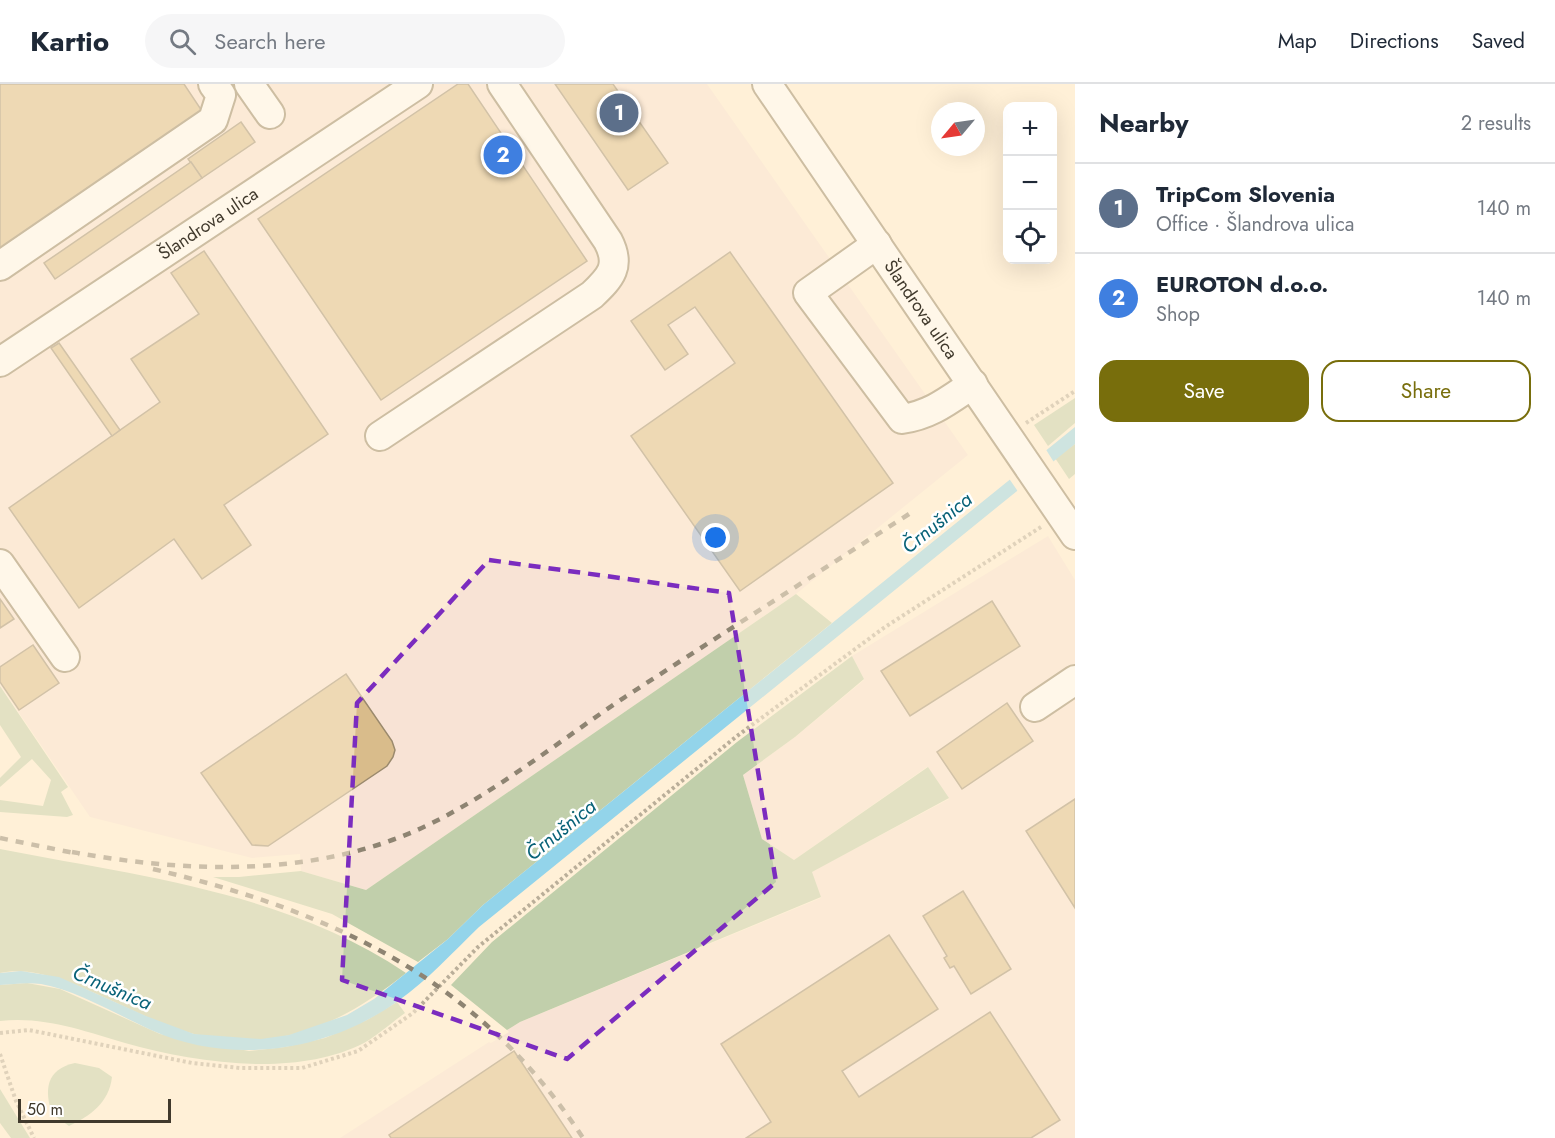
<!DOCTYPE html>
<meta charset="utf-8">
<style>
body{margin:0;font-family:Jost,sans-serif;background:#f6f6f7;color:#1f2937}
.controls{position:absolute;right:18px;top:18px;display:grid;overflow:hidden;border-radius:12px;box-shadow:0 6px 24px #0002}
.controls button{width:54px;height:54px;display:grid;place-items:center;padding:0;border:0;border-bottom:2px solid #e0e1e3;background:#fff;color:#1f2937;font:30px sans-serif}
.compass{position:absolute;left:931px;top:18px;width:54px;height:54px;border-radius:50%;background:#fff;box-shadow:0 6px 24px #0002;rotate:241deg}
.scale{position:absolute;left:18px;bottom:15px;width:153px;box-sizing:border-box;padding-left:6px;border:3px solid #40392c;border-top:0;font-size:16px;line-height:21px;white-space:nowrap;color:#40392c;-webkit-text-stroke:4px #fff;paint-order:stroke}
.you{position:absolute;left:716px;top:454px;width:21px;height:21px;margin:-15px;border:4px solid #fff;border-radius:50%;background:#1a73e8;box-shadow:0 0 0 9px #1a73e833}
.badge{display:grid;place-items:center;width:39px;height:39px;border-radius:50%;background:#786e0c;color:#fff;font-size:20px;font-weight:700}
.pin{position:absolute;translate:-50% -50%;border:3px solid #fff;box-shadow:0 2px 6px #0006}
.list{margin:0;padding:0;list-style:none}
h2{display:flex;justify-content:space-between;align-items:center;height:78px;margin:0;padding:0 24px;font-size:26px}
h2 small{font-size:20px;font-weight:400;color:#747a83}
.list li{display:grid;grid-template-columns:39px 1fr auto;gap:18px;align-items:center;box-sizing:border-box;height:90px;padding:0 24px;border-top:2px solid #e0e1e3}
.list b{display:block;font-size:22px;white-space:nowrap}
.list p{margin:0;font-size:20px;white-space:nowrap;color:#747a83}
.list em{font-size:20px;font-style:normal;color:#747a83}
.actions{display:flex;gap:12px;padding:18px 24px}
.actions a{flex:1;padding:14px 0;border:2px solid #786e0c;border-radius:18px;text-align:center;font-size:21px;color:#786e0c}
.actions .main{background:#786e0c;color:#fff}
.icon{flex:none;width:33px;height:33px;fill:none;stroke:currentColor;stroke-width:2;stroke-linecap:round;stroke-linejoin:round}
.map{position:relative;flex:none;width:1075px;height:1054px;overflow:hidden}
header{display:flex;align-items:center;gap:36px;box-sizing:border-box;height:84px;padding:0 30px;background:#fff;border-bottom:2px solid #e0e1e3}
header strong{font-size:28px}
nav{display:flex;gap:33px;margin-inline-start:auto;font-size:21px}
.search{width:420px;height:54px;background:#f6f6f7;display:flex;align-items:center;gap:15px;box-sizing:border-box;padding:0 21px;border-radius:33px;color:#747a83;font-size:22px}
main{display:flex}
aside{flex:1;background:#fff}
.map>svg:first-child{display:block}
.industrial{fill:#f8e3d5}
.green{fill:#c1cfab}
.water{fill:#93d4ea}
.pier{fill:#fff0d7}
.building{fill:#d9bc8b;stroke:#9b8a6d;stroke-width:1.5}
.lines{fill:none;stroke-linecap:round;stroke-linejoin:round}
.minor-casing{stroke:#918063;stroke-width:32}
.path{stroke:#baae99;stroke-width:4;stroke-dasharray:3 3;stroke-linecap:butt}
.minor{stroke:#fff;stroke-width:28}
.rail{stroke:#8e8472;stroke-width:4.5;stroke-dasharray:8 8;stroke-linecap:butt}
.marked{fill:none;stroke:#7b2cbf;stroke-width:4.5;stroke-dasharray:12 8;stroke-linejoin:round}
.labels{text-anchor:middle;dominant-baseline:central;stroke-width:5;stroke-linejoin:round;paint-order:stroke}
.street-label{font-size:18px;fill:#40392c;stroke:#fff}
.water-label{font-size:20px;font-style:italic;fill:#086278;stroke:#fff}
</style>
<header>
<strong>Kartio</strong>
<div class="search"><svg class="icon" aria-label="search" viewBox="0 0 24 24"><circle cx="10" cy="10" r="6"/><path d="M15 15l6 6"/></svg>Search here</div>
<nav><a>Map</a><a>Directions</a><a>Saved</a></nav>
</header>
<main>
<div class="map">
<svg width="1075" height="1054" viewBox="0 0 1075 1054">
<rect width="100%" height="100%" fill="#fff0d7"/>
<g class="industrial">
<path d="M0,0H707L968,371L796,510L366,806L301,787L300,770L252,774L90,733L0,601Z"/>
<path d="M1048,452L1075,496V1054H340L489,958L491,959L509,948L507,946L520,938L821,814L811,788L949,715L927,683L794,776L762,755L743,691L795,653L864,596L852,572Z"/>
</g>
<g class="green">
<path d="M1075,314V339L1048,362L1034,341Z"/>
<path d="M1075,360V390L1069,395L1055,374Z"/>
<path d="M796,510L832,539L483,821L448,855L418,878L332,830L213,793H239L301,787L366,806Z"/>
<path d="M852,572L864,595L795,653L743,691L762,755L794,776L928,683L949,714L812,788L821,813L520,938L507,946L451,901L492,858L737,658Z"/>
<path d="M0,602L68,703L61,708L73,731L67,733L0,728V716L43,722L51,696L32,675L0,703V694L21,673L0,641Z"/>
<path d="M0,765C138,792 287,808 406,889C341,941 279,969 194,950C162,942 131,925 101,912C72,899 33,882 0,889Z"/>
<path d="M27,899L60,905L160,950L249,967L285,963L325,954L367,936L397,918L405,929C391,939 378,951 364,959C296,994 196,979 125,959C84,947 44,932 0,937V901Z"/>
<path d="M75,979L99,984L112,993C109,1019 90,1032 69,1042L52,1030C44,1006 46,985 75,979Z"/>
<path d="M0,1005L30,1054H11L0,1039Z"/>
</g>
<path class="water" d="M1075,343V360L479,843C453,868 428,896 398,917C327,968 231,982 151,946C118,931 76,906 41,900C27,898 14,900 0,901V889L21,887L59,893L146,932L194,950L261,955L289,951L347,931L374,915L448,855L483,821Z"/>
<path class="pier" d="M1045,364L1055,380L1019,409L1008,393Z"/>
<g class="building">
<path d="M0,0H184L204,30L0,170Z"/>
<path d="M458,0H468L587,177L381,316L258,135Z"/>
<path d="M555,0H613L668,79L628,106Z"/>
<path d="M241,38L255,58L202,94L188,75Z"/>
<path d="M191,78L202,94L55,195L44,179Z"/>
<path d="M204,167L328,350L224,421L251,461L202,495L174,455L79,524L9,424L160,318L131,275L199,230L171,189Z"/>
<path d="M730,168L893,399L740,507L631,352L735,279L695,223L668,241L688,270L665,286L631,237Z"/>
<path d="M59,259L120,346L112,352L51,264Z"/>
<path d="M0,515L14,535L0,544Z"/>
<path d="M992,517L1020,562L910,632L881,587Z"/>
<path d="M33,561L59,599L19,626L0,598V583Z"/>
<path d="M346,590L392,657L395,666L393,673L387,682L268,762L252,761L201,689Z"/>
<path d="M1007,619L1033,657L962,705L937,668Z"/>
<path d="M1075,715V824L1026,747Z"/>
<path d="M963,807L1011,885L971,910L954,882L950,884L944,874L947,872L923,832Z"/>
<path d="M889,851L938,925L842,987L859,1013L990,928L1060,1036L1031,1054H746L771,1038L721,960Z"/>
<path d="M514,967L572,1054H391L389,1051Z"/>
</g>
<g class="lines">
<defs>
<g id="minor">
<path d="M249,0L270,30"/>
<path id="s1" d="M767,0L1075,451"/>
<path d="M877,160L808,209L902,335C931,331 949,316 973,300"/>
<path d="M0,182L213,36L221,11L213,0"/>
<path id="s2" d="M0,278L418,0"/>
<path d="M380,352L592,211C611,193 621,182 608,157L502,0"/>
<path d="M0,480L65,573"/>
<path d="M1035,623L1075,596"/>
</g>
</defs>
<use href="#minor" class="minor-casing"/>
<g class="path">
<path d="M1026,339L1075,307"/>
<path d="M0,949L29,946L192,979L240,984H302L358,967L413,929L478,863L737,652L885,543L1041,443"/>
<path d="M0,970L16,1017L34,1054"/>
</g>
<use href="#minor" class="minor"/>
<g class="rail">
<path d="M0,754L79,770"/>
<path d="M72,768C192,790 325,794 436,737C503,703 562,655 625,613C719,552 814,491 909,430"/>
<path d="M153,785C333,828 478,894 583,1054"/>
</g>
</g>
<path d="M0 0H1075V1054H0ZM489,476L729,509L776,798L567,975L342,896L357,619Z" fill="#fff0d7" fill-opacity=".55" fill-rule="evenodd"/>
<path class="marked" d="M489,476L729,509L776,798L567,975L342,896L357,619Z"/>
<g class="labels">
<g class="street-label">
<text stroke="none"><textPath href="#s2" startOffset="250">Šlandrova ulica</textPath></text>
<text stroke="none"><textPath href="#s1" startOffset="273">Šlandrova ulica</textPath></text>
</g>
<g class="water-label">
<text transform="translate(937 439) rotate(-39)">Črnušnica</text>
<text transform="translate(561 746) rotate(-39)">Črnušnica</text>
<text transform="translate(112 904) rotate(23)">Črnušnica</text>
</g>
</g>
</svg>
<div class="controls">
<button>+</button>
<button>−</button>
<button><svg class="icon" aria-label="locate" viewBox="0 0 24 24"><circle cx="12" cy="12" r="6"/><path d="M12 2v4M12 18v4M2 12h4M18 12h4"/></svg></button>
</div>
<svg class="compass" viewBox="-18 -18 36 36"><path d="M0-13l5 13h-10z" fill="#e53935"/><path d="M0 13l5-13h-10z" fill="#747a83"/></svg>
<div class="scale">50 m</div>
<div class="you"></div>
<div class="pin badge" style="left:619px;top:29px;background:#5c6f8a">1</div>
<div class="pin badge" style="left:503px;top:71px;background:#3f7fe0">2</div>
</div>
<aside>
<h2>Nearby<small>2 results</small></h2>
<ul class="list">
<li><span class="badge" style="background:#5c6f8a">1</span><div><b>TripCom Slovenia</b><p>Office · Šlandrova ulica</p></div><em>140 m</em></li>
<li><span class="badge" style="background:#3f7fe0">2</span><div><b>EUROTON d.o.o.</b><p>Shop</p></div><em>140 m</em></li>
</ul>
<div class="actions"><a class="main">Save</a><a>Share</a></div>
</aside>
</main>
